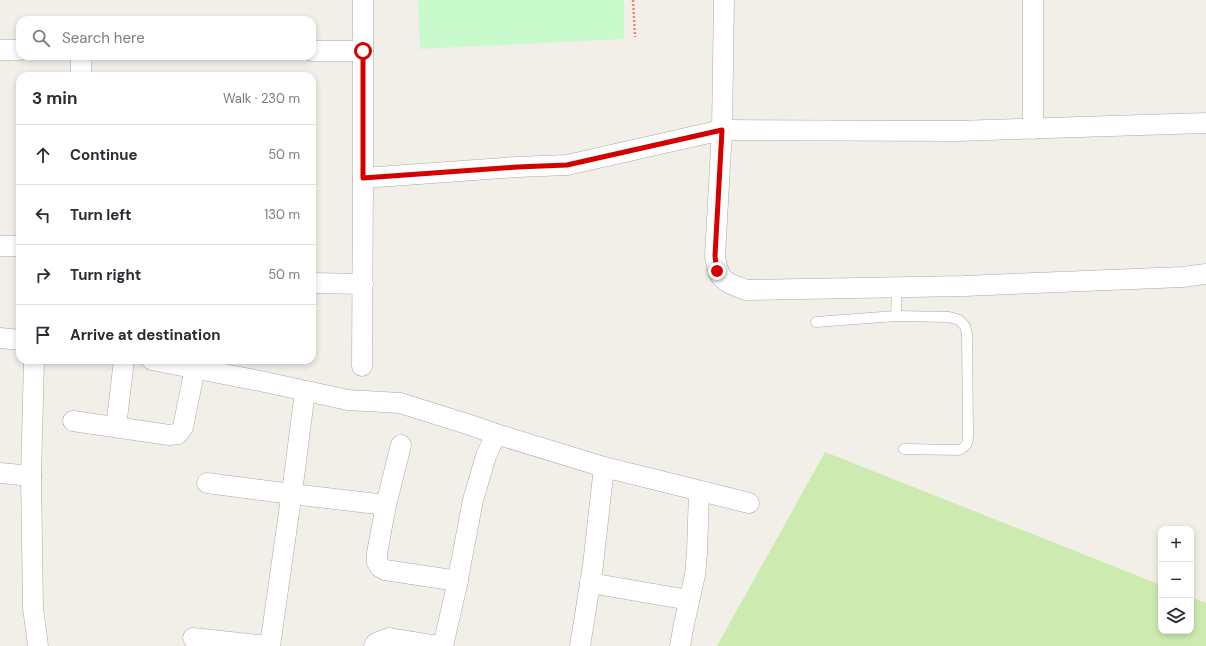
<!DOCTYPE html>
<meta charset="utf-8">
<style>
body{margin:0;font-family:"DM Sans",sans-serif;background:#f2f2f3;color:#2b2b33}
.controls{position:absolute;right:12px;bottom:12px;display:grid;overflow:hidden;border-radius:8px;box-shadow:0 2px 6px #0003}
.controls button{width:36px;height:36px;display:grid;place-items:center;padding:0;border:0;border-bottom:1px solid #e1e1e2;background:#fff;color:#2b2b33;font:20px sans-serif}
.stop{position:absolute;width:12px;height:12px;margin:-9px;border:3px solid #d40000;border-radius:50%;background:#fff}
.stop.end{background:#d40000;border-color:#fff;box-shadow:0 1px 4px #0008}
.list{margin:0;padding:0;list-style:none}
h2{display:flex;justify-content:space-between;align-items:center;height:52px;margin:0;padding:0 16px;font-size:17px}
h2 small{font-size:13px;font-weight:400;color:#7c7c81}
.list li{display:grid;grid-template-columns:26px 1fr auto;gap:12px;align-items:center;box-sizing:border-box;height:60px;padding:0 16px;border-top:1px solid #e1e1e2}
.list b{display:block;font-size:15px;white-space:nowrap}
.list em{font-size:13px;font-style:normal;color:#7c7c81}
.icon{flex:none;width:22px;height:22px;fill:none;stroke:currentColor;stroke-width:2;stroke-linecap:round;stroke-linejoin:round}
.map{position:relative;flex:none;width:1206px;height:646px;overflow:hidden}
.search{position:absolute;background:#fff;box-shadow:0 2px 6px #0003;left:16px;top:16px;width:300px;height:44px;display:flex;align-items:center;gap:10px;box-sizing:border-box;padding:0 14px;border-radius:12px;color:#7c7c81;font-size:15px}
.panel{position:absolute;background:#fff;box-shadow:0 2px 6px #0003;left:16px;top:72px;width:300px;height:292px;border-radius:12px}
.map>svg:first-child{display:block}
.grass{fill:#cdebb0}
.park{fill:#c8facc}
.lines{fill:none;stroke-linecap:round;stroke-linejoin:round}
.lane-casing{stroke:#a9a9a9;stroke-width:11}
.street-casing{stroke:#a9a9a9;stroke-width:21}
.path{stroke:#fa8072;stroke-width:2.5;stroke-dasharray:2 2;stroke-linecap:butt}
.lane{stroke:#fff;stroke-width:10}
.street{stroke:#fff;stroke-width:20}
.route{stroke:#d40000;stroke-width:5}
</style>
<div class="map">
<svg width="1206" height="646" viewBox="0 0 1206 646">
<rect width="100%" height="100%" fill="#f2efe9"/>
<path class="grass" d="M825,452L1161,585V631H1191V597L1206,603V646H717Z"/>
<path class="park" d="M418,0H624V39L420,49Z"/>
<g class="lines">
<defs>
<g id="lane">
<path d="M896,316L897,287"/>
<path d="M816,322L896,316L949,317L959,320L965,326L967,333L968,433C968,442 968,446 959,450L904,449"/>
</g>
<g id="street">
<path d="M724,0L722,130L715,256C719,281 723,281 746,290L964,286L1183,277L1206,274"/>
<path d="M1033,0V129"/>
<path d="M0,50H20"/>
<path d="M312,51H363"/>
<path d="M81,56V76"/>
<path d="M363,178L517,167L567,165L722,130L957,131L1206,123"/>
<path d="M0,246H20"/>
<path d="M312,283L363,284"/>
<path d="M0,338L20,340"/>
<path d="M152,360L260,381L348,400L400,403L467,424L496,434L604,467L593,565L580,646"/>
<path d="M362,366L363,178V0"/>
<path d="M73,421L169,435L178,434L183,427L195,368"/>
<path d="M116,427L124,360"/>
<path d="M401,445L386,505L377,553V562L380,567L385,570L458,581"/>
<path d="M604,467L749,503"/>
<path d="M0,473L31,476L34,360"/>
<path d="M31,476L33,608L38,646"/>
<path d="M207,483L292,494L386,505"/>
<path d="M590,583L689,600"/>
<path d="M193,638L268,646"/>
<path d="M270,646L294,477L305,391"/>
<path d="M374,646L376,643L389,638L439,646"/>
<path d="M443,646L456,589L473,500L486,456L496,434"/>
<path d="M680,646L684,624L695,575L697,553L699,491"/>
</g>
</defs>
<use href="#lane" class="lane-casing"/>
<use href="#street" class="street-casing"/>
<path class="path" d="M633,0L635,37"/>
<use href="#lane" class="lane"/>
<use href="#street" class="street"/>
</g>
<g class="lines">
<path class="route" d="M363,51V178L517,167L567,165L722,130L715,256L717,271"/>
</g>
</svg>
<div class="controls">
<button>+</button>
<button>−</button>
<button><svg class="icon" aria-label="layers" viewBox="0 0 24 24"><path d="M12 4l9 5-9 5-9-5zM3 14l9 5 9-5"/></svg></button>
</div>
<div class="stop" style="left:363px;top:51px"></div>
<div class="stop end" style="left:717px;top:271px"></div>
<div class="search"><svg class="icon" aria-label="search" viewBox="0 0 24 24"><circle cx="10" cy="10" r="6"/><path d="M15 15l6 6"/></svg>Search here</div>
<section class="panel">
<h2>3 min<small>Walk · 230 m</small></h2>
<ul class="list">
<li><svg class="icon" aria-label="ahead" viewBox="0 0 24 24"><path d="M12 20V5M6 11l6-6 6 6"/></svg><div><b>Continue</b></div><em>50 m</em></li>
<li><svg class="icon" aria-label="left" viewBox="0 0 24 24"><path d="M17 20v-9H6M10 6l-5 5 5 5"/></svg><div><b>Turn left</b></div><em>130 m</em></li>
<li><svg class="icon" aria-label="right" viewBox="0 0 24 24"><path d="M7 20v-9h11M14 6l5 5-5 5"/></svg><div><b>Turn right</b></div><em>50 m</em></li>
<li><svg class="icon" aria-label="arrive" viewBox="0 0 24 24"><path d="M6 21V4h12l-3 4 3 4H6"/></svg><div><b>Arrive at destination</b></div></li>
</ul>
</section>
</div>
